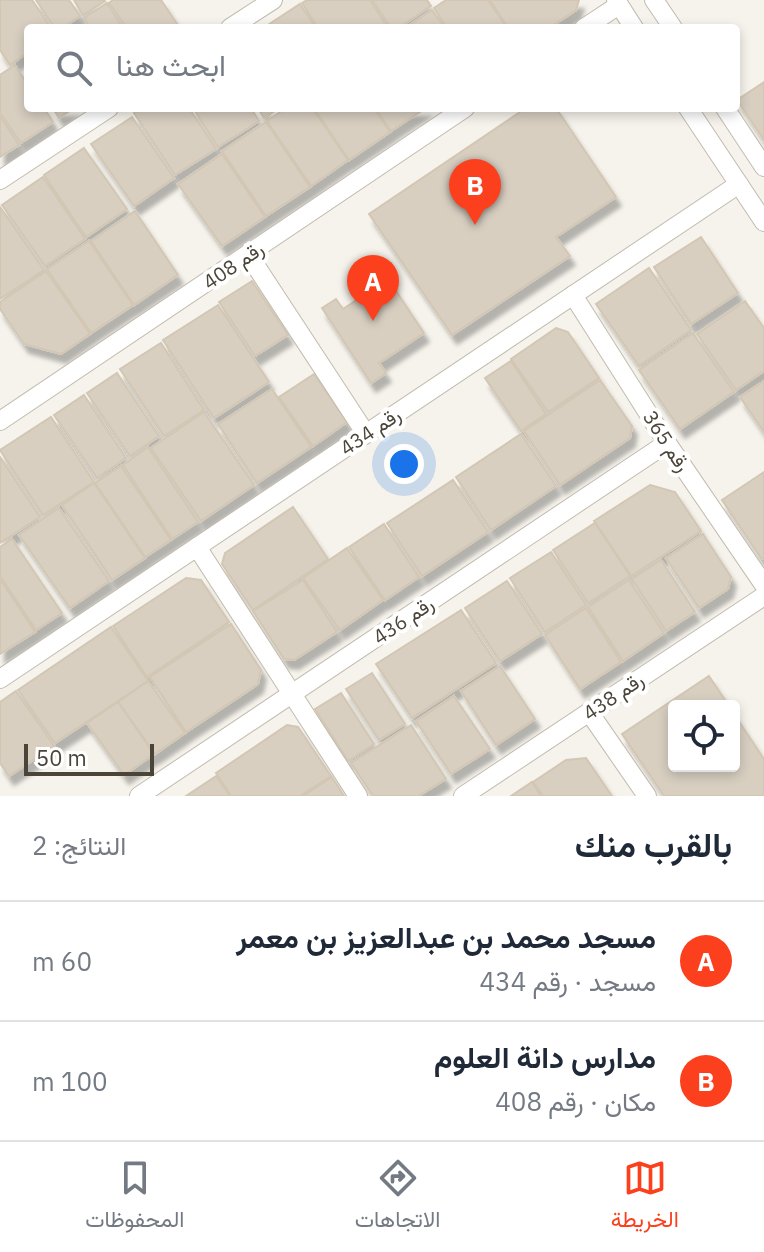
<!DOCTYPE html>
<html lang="ar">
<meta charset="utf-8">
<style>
body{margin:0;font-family:"IBM Plex Sans",Vazirmatn,sans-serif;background:#f2f2f3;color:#1f2937;direction:rtl}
.controls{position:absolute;right:24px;bottom:24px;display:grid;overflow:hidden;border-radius:8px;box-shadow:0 4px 12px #0003}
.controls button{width:72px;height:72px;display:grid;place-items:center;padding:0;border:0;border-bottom:2px solid #e0e1e3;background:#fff;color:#1f2937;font:40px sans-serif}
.scale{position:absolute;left:24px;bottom:20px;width:130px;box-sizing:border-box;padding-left:8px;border:4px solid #4b4439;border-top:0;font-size:22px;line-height:28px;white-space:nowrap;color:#4b4439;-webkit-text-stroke:6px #fff;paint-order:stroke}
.you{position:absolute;left:404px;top:464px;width:28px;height:28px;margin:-20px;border:6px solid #fff;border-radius:50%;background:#1a73e8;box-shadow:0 0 0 12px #1a73e833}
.badge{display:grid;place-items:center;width:52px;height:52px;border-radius:50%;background:#fc3f1d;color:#fff;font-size:26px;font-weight:700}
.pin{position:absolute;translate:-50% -66px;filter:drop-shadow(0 2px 4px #0008)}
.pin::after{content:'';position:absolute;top:42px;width:28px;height:24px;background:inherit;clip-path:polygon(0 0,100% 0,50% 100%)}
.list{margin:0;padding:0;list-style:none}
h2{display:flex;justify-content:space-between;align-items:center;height:104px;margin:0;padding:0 32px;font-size:34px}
h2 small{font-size:26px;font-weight:400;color:#747a83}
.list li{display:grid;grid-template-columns:52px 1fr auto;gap:24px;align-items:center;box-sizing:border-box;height:120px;padding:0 32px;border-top:2px solid #e0e1e3}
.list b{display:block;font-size:30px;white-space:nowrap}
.list p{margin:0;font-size:26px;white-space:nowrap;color:#747a83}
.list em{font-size:26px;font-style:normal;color:#747a83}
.icon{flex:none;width:44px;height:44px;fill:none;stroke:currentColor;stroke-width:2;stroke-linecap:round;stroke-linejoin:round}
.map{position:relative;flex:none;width:764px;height:796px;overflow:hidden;direction:ltr}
.search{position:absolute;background:#fff;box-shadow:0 4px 12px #0003;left:24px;right:24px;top:24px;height:88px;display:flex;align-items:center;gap:20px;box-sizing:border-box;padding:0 28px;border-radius:8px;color:#747a83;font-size:30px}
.sheet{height:344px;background:#fff}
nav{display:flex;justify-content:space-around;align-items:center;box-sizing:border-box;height:112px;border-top:2px solid #e0e1e3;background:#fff;font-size:22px;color:#747a83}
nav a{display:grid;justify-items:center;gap:4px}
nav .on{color:#fc3f1d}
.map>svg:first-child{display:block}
.building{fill:#d8cfc1;stroke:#d3c7b4;stroke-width:2;filter:url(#shadow)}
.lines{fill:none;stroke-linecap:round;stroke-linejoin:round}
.minor-casing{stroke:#c2bbae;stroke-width:20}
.minor{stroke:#fff;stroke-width:18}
.labels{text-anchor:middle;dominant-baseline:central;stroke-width:8;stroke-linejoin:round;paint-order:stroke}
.street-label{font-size:20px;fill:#4b4439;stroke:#fff}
</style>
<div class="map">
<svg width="764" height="796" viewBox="0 0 764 796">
<defs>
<filter id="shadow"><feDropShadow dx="5" dy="9" stdDeviation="2" flood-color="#0004"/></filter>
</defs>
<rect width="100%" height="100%" fill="#f6f3ec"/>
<g class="building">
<path d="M0,0H32L51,28H28V52L10,65L0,50Z"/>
<path d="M36,0H69L80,16L62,28H55Z"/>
<path d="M74,0H104L105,1L83,15Z"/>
<path d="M113,0H161L180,28H127L109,3Z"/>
<path d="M307,0H370L388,28H318L302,3Z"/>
<path d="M372,0H427L431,6L398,28H391Z"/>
<path d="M446,0H488L507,28H447L434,8Z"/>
<path d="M490,0H579L576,10L549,28H508Z"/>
<path d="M107,3L123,28H90L84,18Z"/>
<path d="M300,4L316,28H266L265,27Z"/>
<path d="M432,10L445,28H405Z"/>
<path d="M15,65L28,85V108H44L53,122L21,143L0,113V75Z"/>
<path d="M764,82V140L737,100Z"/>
<path d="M53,108H74L59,118Z"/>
<path d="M142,108H189L216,149L175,175L134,113Z"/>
<path d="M193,108H251L259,121L218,147Z"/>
<path d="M258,108H279L264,118Z"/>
<path d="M286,108H312L348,160L311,186L267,121Z"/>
<path d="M314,108H374L390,132L349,160Z"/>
<path d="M375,108H426L391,131Z"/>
<path d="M526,108H556L616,197L556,237L570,256L452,335L369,214Z"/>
<path d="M0,116L19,145L0,157Z"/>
<path d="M132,117L174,178L134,206L91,144Z"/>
<path d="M266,122L310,187L266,216L222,151Z"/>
<path d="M84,148L127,209L86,237L44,175Z"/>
<path d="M222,154L265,217L222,246L178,184Z"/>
<path d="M43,177L85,239L45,266L2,205Z"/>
<path d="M0,207L44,270L0,299Z"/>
<path d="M135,211L178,275L134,305L91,241Z"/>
<path d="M701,237L738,293L691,324L654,267Z"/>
<path d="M89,241L133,305L91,333L47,269Z"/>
<path d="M649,268L691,330L639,366L596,304Z"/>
<path d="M46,271L90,334L61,354L24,344L0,309V302Z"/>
<path d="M388,279L424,333L379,363L386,373L371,383L322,308L336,299L343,309Z"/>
<path d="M252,281L288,335L255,356L219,302Z"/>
<path d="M745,301L764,328V371L736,390L697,334Z"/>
<path d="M218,305L269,382L214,418L163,340Z"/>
<path d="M556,328L568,332L599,378L548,412L511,359Z"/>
<path d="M693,333L734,392L680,429L639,370Z"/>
<path d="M161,343L204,410L164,436L120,369Z"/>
<path d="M511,361L546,414L521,431L485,378Z"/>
<path d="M117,373L159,436L130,456L87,393Z"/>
<path d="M314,374L347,422L313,446L279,397Z"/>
<path d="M600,380L632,426L630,438L560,485L524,431Z"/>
<path d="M764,381V432L740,397Z"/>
<path d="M272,389L311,447L257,483L218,424Z"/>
<path d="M84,395L126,458L97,478L54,415Z"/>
<path d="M204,412L254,485L201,521L151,448Z"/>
<path d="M51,417L94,482L43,515L0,450Z"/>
<path d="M521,434L556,486L491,530L456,477Z"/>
<path d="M148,447L198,522L172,539L123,465Z"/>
<path d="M0,457L40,517L0,543Z"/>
<path d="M121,466L171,540L145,557L95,483Z"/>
<path d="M764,472V559L761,558L722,500Z"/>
<path d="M453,480L488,532L422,576L387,523Z"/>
<path d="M94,483L145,558L112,580L62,505Z"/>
<path d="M650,485L675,492L701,531L631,576L594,521Z"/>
<path d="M293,507L328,559L253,610L222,564L225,553Z"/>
<path d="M59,508L109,581L70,608L19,535Z"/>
<path d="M595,523L630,576L588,603L553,550Z"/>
<path d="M384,524L419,577L385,600L349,547Z"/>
<path d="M703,534L731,577L728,589L699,608L666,558Z"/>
<path d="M12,539L62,613L36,630L0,576V547Z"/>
<path d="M347,548L383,600L340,630L303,578Z"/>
<path d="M551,552L586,605L545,632L510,578Z"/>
<path d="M661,560L695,612L666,631L632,579Z"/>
<path d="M186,578L201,580L229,622L147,677L113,626Z"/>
<path d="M0,579L35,632L0,654Z"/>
<path d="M303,580L337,632L294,660L284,659L253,611Z"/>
<path d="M629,580L664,633L623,661L588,607Z"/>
<path d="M507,581L542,634L500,661L465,608Z"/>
<path d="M586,608L621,662L580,689L545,635Z"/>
<path d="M461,610L496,663L412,718L376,664Z"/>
<path d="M231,624L261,670L258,684L186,732L150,677Z"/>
<path d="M111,627L148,681L55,743L18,690Z"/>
<path d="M500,666L535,719L496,745L461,691Z"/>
<path d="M372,673L405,724L379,740L346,689Z"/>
<path d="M709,676L729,706H674V766H734V714L764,759V796H664L622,734Z"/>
<path d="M148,681L185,733L155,754L118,702Z"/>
<path d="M16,691L54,746L9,776L0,763V702Z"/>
<path d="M341,693L374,744L348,761L315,709Z"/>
<path d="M454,696L490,749L451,774L416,721Z"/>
<path d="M118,702L154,754L124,775L87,723Z"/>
<path d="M287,725L298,727L331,776L300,796H231L216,773Z"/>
<path d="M411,725L446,779L418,796H373L351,763Z"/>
<path d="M586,758L612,796H543L533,782L566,760Z"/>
<path d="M216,776L230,796H186Z"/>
<path d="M332,777L344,796H303Z"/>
<path d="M532,782L541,796H511Z"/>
</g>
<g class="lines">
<defs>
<g id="minor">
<path d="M616,0L634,28"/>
<path d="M654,0L673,28"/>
<path d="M230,28L273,0"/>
<path d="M584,28L619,5"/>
<path d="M688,108L764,222"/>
<path d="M725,108L764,167"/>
<path d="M0,180L109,108"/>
<path d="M248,254L366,434"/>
<path d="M573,295L667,443L764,585"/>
<path d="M0,421L465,108"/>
<path d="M197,547L358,796"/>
<path d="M0,679L739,184"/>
<path d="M589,712L647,796"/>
<path d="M139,796L667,443"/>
<path d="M463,796L764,596"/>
</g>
</defs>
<use href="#minor" class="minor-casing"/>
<use href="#minor" class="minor"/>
</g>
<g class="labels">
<g class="street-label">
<text transform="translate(233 265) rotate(-34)">رقم 408</text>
<text transform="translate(370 431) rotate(-34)">رقم 434</text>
<text transform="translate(667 441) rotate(57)">رقم 365</text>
<text transform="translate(403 620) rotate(-34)">رقم 436</text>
<text transform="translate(613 696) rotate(-34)">رقم 438</text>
</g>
</g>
</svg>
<div class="controls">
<button><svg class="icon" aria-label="locate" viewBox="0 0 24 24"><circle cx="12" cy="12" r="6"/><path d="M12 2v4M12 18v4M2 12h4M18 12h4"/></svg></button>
</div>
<div class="scale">50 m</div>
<div class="you"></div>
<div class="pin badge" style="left:373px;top:321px">A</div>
<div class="pin badge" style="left:475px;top:225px">B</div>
<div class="search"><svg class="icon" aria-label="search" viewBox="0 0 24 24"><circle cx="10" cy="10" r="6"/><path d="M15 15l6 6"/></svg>ابحث هنا</div>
</div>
<section class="sheet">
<h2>بالقرب منك<small>النتائج: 2</small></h2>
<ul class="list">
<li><span class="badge">A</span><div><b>مسجد محمد بن عبدالعزيز بن معمر</b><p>مسجد · رقم 434</p></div><em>60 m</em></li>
<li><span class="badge">B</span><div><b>مدارس دانة العلوم</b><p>مكان · رقم 408</p></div><em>100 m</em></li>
</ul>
</section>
<nav>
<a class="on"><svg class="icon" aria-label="map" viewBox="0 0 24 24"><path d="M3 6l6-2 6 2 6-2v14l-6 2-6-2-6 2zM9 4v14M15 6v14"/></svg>الخريطة</a>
<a><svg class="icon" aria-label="directions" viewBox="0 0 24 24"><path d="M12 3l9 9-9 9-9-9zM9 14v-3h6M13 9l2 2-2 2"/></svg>الاتجاهات</a>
<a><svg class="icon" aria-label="saved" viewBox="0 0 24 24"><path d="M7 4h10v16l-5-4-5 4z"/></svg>المحفوظات</a>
</nav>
